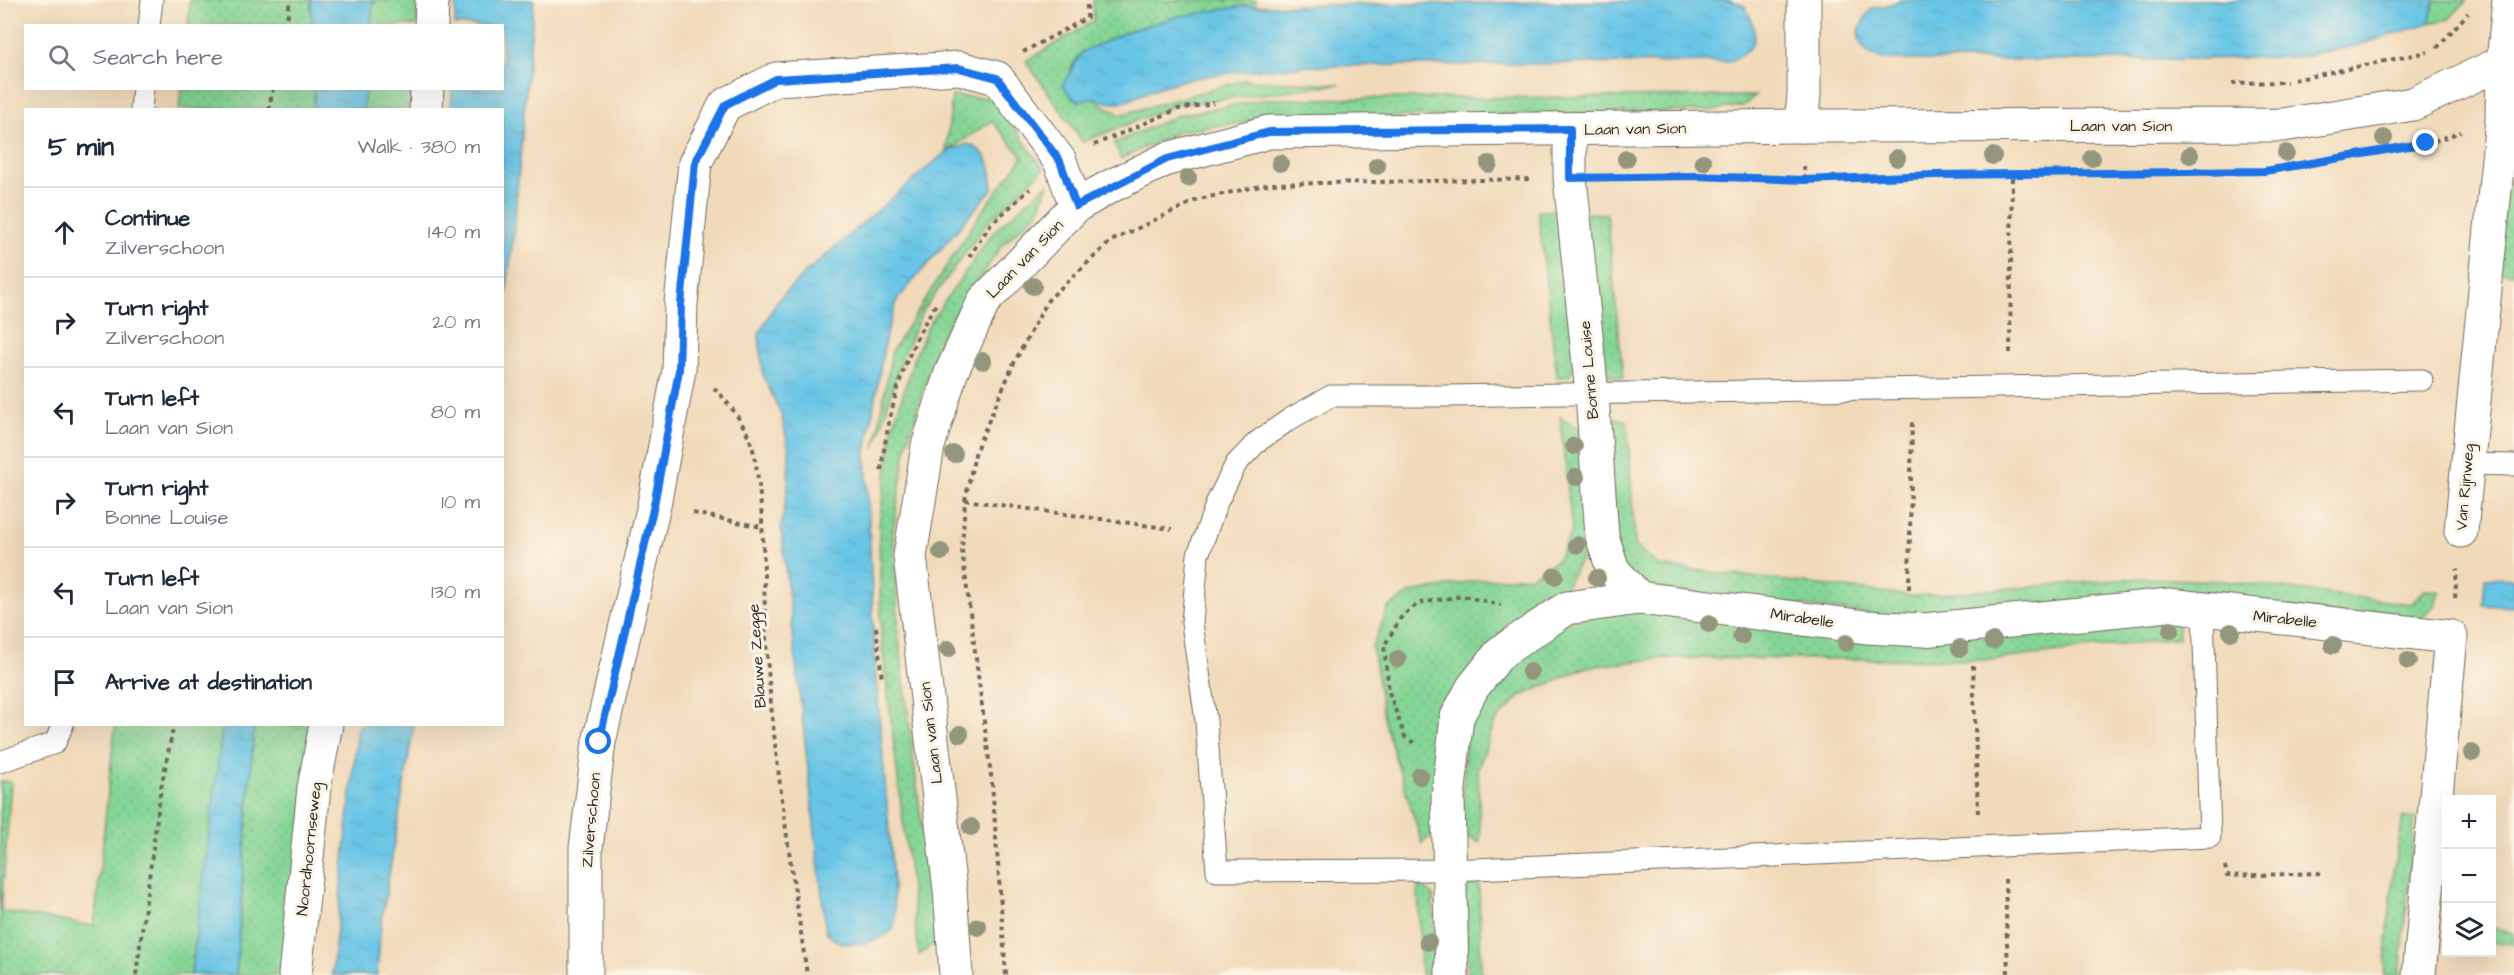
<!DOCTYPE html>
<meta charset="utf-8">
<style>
body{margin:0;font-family:"Architects Daughter",sans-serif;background:#f2f2f3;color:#1f2937}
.controls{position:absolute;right:18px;bottom:18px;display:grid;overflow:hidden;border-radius:0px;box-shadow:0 6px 24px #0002}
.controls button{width:54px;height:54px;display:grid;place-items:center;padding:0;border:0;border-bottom:2px solid #e0e1e3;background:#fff;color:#1f2937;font:30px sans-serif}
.stop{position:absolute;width:18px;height:18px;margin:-14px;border:4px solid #1a73e8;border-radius:50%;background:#fff}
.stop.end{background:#1a73e8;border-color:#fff;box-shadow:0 2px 6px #0008}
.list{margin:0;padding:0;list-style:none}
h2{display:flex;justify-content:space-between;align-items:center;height:78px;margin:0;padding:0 24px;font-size:26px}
h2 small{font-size:20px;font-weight:400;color:#747a83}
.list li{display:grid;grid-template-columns:39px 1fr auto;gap:18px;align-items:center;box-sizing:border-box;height:90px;padding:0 24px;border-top:2px solid #e0e1e3}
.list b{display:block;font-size:22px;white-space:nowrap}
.list p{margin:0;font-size:20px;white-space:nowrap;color:#747a83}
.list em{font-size:20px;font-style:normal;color:#747a83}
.icon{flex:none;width:33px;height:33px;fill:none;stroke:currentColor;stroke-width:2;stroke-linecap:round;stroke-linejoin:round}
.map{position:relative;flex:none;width:2514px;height:975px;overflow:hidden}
.search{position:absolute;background:#fff;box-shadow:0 6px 24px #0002;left:24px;top:24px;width:480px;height:66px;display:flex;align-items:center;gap:15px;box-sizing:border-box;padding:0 21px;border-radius:0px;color:#747a83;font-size:22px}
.panel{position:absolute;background:#fff;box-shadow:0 6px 24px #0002;left:24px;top:108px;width:480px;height:618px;border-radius:0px}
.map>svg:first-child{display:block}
.grass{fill:url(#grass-dots);stroke:#588060;stroke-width:1.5}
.water{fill:url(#water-ripples);stroke:#4a7888;stroke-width:1.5}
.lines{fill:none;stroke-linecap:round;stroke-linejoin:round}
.service-casing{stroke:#70685d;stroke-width:23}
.minor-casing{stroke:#70685d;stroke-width:35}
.tertiary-casing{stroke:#70685d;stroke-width:35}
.path{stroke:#70685d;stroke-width:4;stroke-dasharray:4.5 4.5;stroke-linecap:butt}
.service{stroke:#fff;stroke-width:21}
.minor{stroke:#fff;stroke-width:33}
.tertiary{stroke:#fff;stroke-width:33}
.tree{fill:#93967d}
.route{stroke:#1a73e8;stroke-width:8}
.labels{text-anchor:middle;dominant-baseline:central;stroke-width:6;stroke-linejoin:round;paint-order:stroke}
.street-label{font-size:16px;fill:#2b2b2b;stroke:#fcf5e5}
</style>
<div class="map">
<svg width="2514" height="975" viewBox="0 0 2514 975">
<defs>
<pattern id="grass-dots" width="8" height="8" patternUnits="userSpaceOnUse" patternTransform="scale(1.5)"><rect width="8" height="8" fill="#85d595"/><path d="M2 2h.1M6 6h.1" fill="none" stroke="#73b781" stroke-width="1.8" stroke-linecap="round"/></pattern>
<pattern id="water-ripples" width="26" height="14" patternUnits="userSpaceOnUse" patternTransform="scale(1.5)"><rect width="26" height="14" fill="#68c5e6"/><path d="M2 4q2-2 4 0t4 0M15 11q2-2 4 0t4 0" fill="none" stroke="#5aa9c5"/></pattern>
</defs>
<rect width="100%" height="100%" fill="#fcf5e5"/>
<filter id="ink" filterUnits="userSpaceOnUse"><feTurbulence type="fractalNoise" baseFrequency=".0167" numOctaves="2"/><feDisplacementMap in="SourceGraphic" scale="12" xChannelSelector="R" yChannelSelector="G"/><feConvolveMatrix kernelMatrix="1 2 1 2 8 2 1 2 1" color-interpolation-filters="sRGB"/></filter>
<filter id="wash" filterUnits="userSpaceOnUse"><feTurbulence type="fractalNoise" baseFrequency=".008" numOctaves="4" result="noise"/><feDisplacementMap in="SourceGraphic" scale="24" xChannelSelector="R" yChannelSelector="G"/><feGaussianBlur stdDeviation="1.35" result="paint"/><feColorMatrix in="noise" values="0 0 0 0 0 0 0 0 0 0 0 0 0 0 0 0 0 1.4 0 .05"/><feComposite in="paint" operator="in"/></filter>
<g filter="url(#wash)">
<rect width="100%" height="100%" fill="#f1daba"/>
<g class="grass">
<path d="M190,0H311L312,25H188Z"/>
<path d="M373,0H417V25L371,26Z"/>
<path d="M1093,0H1256L1255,6L1176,17L1128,31L1082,52L1071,68V96L1079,101L1091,97L1120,115L1244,80L1340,84L1175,105L1083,142L1026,61L1094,21Z"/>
<path d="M2435,0H2467L2449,19L2429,23Z"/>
<path d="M181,89H314V109H179Z"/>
<path d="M365,89H415L414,109L363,110Z"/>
<path d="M952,96L993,98L1044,169L987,223L922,312L902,358L875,448L892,351L980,214L1023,157L992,121L946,152Z"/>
<path d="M1755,96L1743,106L1707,111L1270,119L1180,131L1121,159L1114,143L1179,115L1267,99Z"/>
<path d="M2514,140V273L2495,272Z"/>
<path d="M1048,184L1039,211L1002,245L940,337L907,444L893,531L899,640L936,942L919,955L881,636L879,525L893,427L914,358L930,322L995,230Z"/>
<path d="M1560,210L1576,362L1569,376L1557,378L1538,211Z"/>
<path d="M1586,213L1607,214L1623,378L1610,376L1600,366Z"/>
<path d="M1560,417L1580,429L1588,539L1581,559L1566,586L1547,605L1488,649L1435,833L1422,843L1384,721L1372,646L1389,607L1411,593L1479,580L1531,576L1557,560L1572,531Z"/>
<path d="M1616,418L1627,421L1635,545L1658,566L1914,596L2140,578L2225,581L2411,604L2425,590L2439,591L2435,607L2413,624L1903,618L1639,586L1618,565L1606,430Z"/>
<path d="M1609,611L2178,623L2179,638L1992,660L1665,658L1587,667L1521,696L1495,722L1478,769L1480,843L1469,838L1461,828L1466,727L1487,684L1563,622Z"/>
<path d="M115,725H223L191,975H0V781L11,782L1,911L94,926Z"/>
<path d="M254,725H315L283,975H236Z"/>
<path d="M2403,817L2415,819L2400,975H2384L2393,876Z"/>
<path d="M1418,885L1433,895L1436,975H1421Z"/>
<path d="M1469,885H1479L1481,975H1468L1465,894Z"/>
<path d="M2492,928L2514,933V944L2492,942Z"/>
</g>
<g class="water">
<path d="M311,0H373L371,25H312Z"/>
<path d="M456,0H534L512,247L503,323L502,110L451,109L452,89L502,88V26L455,25Z"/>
<path d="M1730,0L1745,6C1760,34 1759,48 1729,62L1308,66C1259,70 1210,72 1162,86C1148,90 1134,100 1119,103C1105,105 1099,94 1079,101L1071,96L1063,85L1082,52L1128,31L1176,17L1244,6Z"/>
<path d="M1901,0H2435L2429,23L2356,46L2296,57L2140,60H1883C1852,48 1853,30 1873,8L1886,6Z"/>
<path d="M314,89H365L363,109H314Z"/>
<path d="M967,144C990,151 992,168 992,189L897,300L886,335L866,452L875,667L891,852L895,921L893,930C876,943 840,953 826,931L781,527L788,488L789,449L781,414L763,375L759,334L777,301L806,272L946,152Z"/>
<path d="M2485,578L2514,579V607L2483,605Z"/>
<path d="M223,724L254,725L236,975H191Z"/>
<path d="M358,725H414L381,923L377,975H332Z"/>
</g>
</g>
<g filter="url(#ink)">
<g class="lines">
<defs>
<g id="service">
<path d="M149,26L152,0"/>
<path d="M141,110L143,88"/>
<path d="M2466,464L2514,465"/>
<path d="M2203,610L2210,837L1451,870L1217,871L1206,721L1192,623L1198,555L1217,502L1236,464L1257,442L1290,419L1331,396H1448L2422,380"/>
<path d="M0,762L55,743L63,724"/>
</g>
<g id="minor">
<path d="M431,26L432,0"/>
<path d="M426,110L427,88"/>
<path d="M1801,126L1804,94V0"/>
<path d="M1570,129V178L1592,394L1602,536L1613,570L1639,598"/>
<path d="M2461,531L2502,119L2503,63L2509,0"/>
<path d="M295,975L314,788L326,724"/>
<path d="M586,975V848L599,742L654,505L679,370L681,304L695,163L725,105L776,79L959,68L997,78L1060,161L1076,206"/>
<path d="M1452,975L1448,798L1457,717L1473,687L1501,652L1567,608L1639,598L1866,627L1923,630L2169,605L2451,637L2419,975"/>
</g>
<path id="tertiary" d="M956,975L950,890L910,556L928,446L951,373L984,301L1076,206L1109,187L1167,159L1269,132L1801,126L2283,125L2413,104L2514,57"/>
</defs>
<use href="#service" class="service-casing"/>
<use href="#minor" class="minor-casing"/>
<use href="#tertiary" class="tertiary-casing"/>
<g class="path">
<path d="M286,26L290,0"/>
<path d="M2437,48L2468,13"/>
<path d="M1023,52L1087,18V0"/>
<path d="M2294,80L2428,52"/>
<path d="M2232,83L2287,82"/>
<path d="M269,110L273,88"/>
<path d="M2434,141L2461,132"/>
<path d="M1094,145L1178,109L1214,103"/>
<path d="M1804,166V180"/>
<path d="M1609,177L1696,176L1804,180L1935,175L2265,171L2291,166"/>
<path d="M969,257L990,225L1030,189"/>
<path d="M2010,353L2012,174"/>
<path d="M714,388C729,402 748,429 753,449C767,516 762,586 767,654C774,761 792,868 807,975"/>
<path d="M881,470C889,411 903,353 937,303"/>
<path d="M965,500L1172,529"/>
<path d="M693,513L762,527"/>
<path d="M1909,589L1912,420"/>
<path d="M2455,598L2457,569"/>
<path d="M876,627L882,679"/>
<path d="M1973,665L1978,813"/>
<path d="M1414,743L1405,737L1389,692L1384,646L1402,616L1419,603L1463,596L1501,605"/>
<path d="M2225,866L2227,876L2322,873"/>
<path d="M2005,879L2008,975"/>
<path d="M136,975L161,788L174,724"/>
<path d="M1006,975L992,783L962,550L965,500L976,450L1014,363L1048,300L1111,241L1199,199L1270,184L1532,179"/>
</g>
<use href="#service" class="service"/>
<use href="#minor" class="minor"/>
<use href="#tertiary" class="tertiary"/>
</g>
<g class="tree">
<circle cx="2384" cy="138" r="9"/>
<circle cx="2286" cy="153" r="9"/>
<circle cx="2190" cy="155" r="9"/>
<circle cx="1993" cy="156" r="9"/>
<circle cx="1897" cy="158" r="9"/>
<circle cx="2092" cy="158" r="9"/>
<circle cx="1626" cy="159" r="9"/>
<circle cx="1703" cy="162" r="9"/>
<circle cx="1280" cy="163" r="9"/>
<circle cx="1489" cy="164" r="9"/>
<circle cx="1377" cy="166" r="9"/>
<circle cx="1188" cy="178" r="9"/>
<circle cx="1033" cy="286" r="9"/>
<circle cx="983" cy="361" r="9"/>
<circle cx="1574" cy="446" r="9"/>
<circle cx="954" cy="454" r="9"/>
<circle cx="1576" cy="477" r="9"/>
<circle cx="1577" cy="545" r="9"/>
<circle cx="941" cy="552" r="9"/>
<circle cx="1555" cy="576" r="9"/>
<circle cx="1597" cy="578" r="9"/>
<circle cx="1709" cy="624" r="9"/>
<circle cx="2171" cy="630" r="9"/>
<circle cx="2231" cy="632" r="9"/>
<circle cx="1741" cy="636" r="9"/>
<circle cx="1993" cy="641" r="9"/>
<circle cx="1846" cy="643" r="9"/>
<circle cx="2333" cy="645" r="9"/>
<circle cx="1960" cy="648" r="9"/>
<circle cx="948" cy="649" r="9"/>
<circle cx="1398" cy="659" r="9"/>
<circle cx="2408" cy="661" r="9"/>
<circle cx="1530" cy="672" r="9"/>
<circle cx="960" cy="734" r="9"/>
<circle cx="2472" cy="753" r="9"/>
<circle cx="1420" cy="776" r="9"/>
<circle cx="971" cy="827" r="9"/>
<circle cx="978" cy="927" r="9"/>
<circle cx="1428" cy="942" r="9"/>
</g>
</g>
<g class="lines" filter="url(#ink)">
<path class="route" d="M599,742L654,505L679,370L681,304L695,163L725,105L776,79L959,68L997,78L1060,161L1076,206L1167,159L1269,132L1570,129V178L1696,176L1804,180L1935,175L2265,171L2426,143"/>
</g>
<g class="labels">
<g class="street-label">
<text x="2121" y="126">Laan van Sion</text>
<text transform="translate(1635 129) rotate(-1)">Laan van Sion</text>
<text transform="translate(1025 259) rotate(-46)">Laan van Sion</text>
<text transform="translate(1589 370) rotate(-95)">Bonne Louise</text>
<text transform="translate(2465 487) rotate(-85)">Van Rijnweg</text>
<text transform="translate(1802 618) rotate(8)">Mirabelle</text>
<text transform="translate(2285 619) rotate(6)">Mirabelle</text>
<text transform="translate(757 656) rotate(-94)">Blauwe Zegge</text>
<text transform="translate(931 733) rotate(-97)">Laan van Sion</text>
<text transform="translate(591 820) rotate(-85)">Zilverschoon</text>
<text transform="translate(309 849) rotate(-84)">Noordhoornseweg</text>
</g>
</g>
</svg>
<div class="controls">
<button>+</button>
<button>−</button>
<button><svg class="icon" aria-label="layers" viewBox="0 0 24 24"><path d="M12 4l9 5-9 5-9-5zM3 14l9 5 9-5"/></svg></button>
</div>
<div class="stop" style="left:599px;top:742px"></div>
<div class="stop end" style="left:2426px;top:143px"></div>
<div class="search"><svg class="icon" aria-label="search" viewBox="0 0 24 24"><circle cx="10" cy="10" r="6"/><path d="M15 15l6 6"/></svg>Search here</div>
<section class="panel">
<h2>5 min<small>Walk · 380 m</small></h2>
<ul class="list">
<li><svg class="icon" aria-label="ahead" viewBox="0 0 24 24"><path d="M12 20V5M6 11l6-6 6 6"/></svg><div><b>Continue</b><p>Zilverschoon</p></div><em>140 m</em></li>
<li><svg class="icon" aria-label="right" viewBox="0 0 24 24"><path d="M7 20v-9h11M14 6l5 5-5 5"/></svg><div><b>Turn right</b><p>Zilverschoon</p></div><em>20 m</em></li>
<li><svg class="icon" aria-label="left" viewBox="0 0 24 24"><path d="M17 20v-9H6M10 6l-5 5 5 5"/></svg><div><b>Turn left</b><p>Laan van Sion</p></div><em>80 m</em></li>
<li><svg class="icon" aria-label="right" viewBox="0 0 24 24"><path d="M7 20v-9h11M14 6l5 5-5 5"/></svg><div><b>Turn right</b><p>Bonne Louise</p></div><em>10 m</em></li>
<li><svg class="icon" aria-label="left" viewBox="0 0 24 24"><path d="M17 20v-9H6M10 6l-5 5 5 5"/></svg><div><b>Turn left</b><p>Laan van Sion</p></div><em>130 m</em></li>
<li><svg class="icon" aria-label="arrive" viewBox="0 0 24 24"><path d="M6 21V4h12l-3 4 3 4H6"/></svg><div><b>Arrive at destination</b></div></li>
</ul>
</section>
</div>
